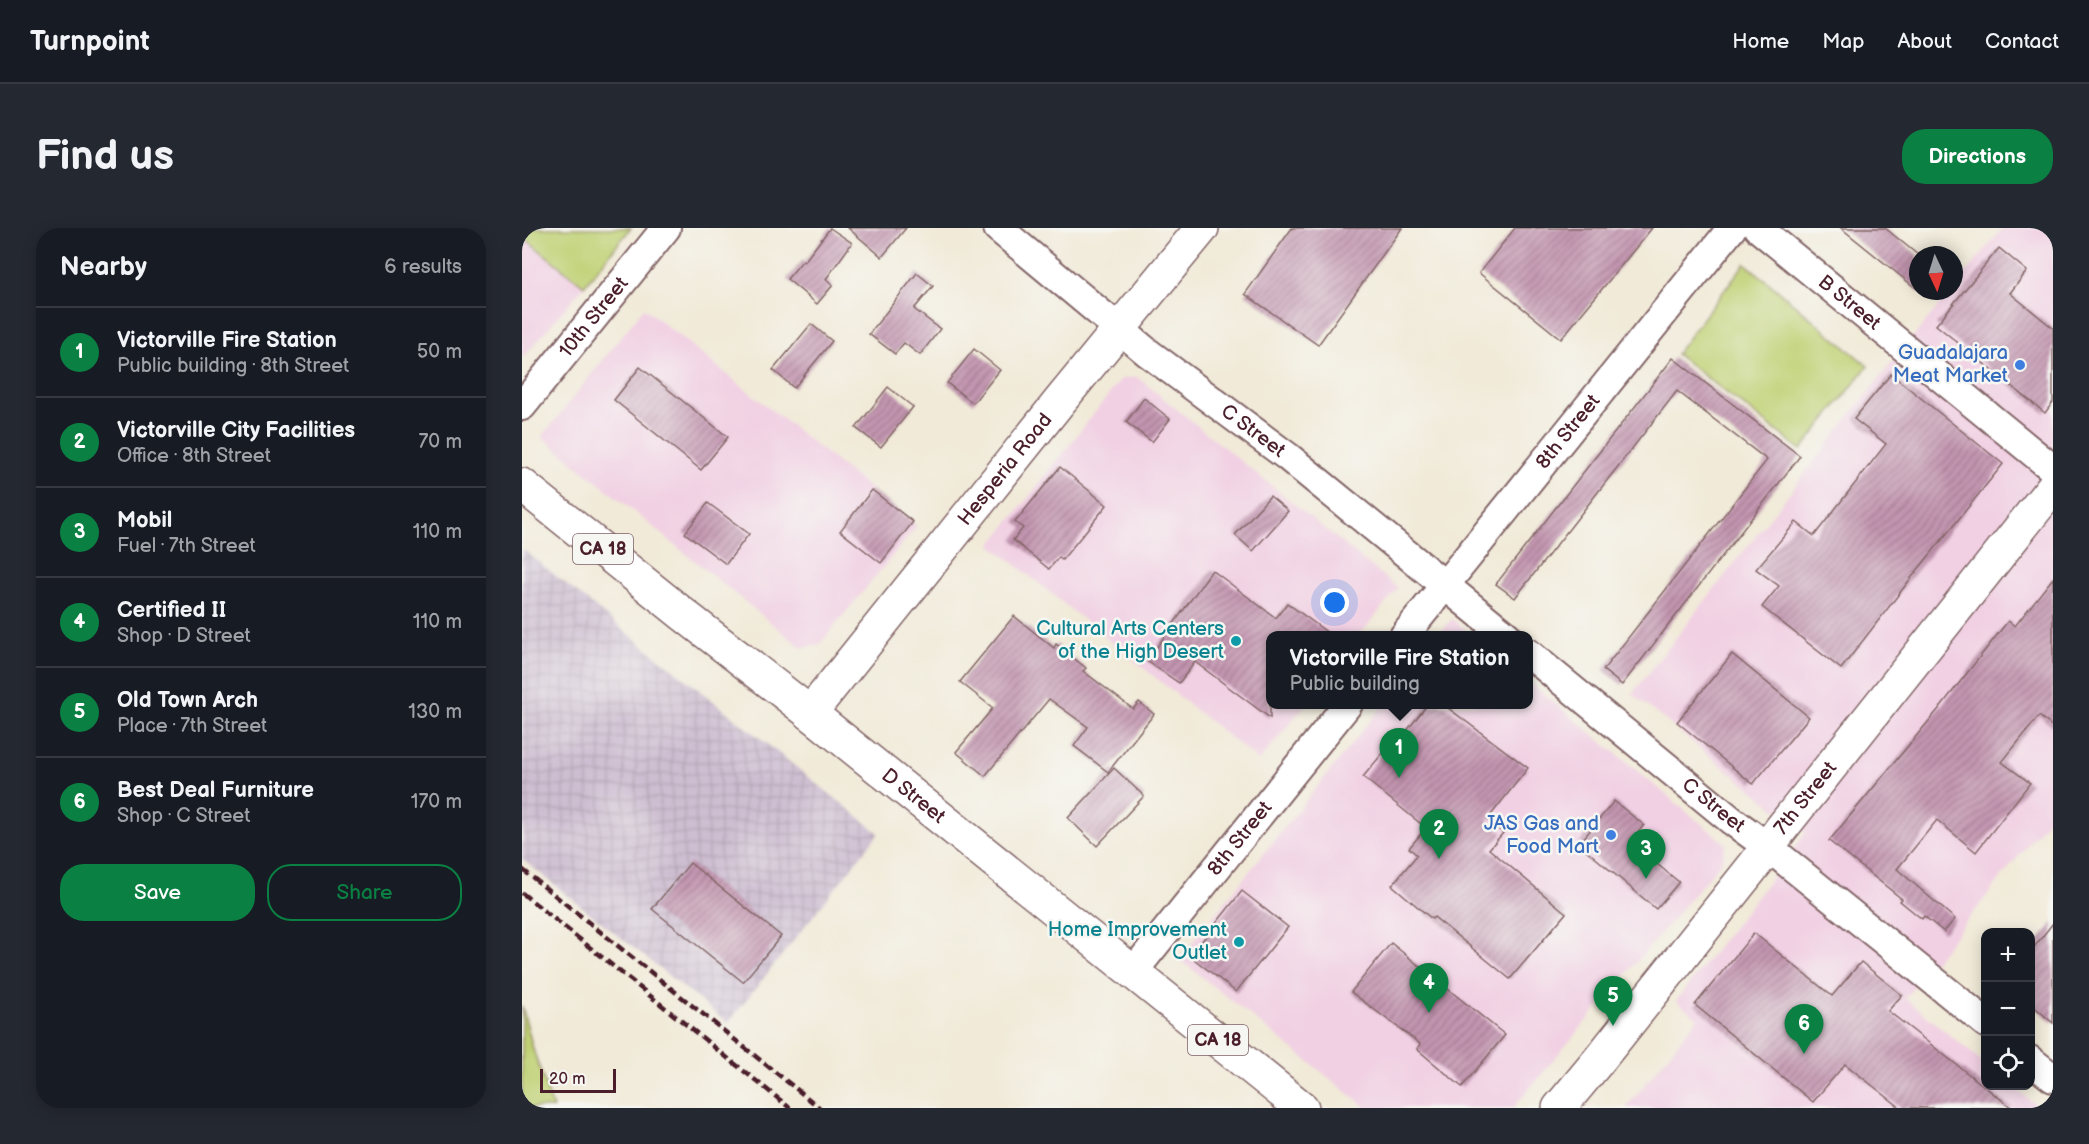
<!DOCTYPE html>
<meta charset="utf-8">
<style>
body{margin:0;font-family:"Balsamiq Sans",sans-serif;background:#242831;color:#f1f3f6}
.controls{position:absolute;right:18px;bottom:18px;display:grid;overflow:hidden;border-radius:12px;box-shadow:0 3px 15px #0003}
.controls button{width:54px;height:54px;display:grid;place-items:center;padding:0;border:0;border-bottom:2px solid #363941;background:#171b24;color:#f1f3f6;font:30px sans-serif}
.compass{position:absolute;left:1387px;top:18px;width:54px;height:54px;border-radius:50%;background:#171b24;box-shadow:0 3px 15px #0003;rotate:176deg}
.scale{position:absolute;left:18px;bottom:15px;width:76px;box-sizing:border-box;padding-left:6px;border:3px solid #4a1f2b;border-top:0;font-size:16px;line-height:21px;white-space:nowrap;color:#4a1f2b;-webkit-text-stroke:4px #f6f6f2;paint-order:stroke}
.you{position:absolute;left:813px;top:375px;width:21px;height:21px;margin:-15px;border:4px solid #fff;border-radius:50%;background:#1a73e8;box-shadow:0 0 0 9px #1a73e833}
.badge{display:grid;place-items:center;width:39px;height:39px;border-radius:50%;background:#0b8043;color:#fff;font-size:20px;font-weight:700}
.pin{position:absolute;translate:-50% -50px;filter:drop-shadow(0 2px 3px #0008)}
.pin::after{content:'';position:absolute;top:32px;width:21px;height:18px;background:inherit;clip-path:polygon(0 0,100% 0,50% 100%)}
.popup{position:absolute;left:744px;top:403px;width:267px;height:78px;box-sizing:border-box;display:grid;place-content:center;border-radius:12px;background:#171b24;filter:drop-shadow(0 2px 4px #0005);font-size:20px;white-space:nowrap;color:#9ea1a6}
.popup b{font-size:22px;color:#f1f3f6}
.popup::after{content:'';position:absolute;left:50%;top:100%;margin-left:-12px;border:12px solid transparent;border-top-color:#171b24}
.list{margin:0;padding:0;list-style:none}
h2{display:flex;justify-content:space-between;align-items:center;height:78px;margin:0;padding:0 24px;font-size:26px}
h2 small{font-size:20px;font-weight:400;color:#9ea1a6}
.list li{display:grid;grid-template-columns:39px 1fr auto;gap:18px;align-items:center;box-sizing:border-box;height:90px;padding:0 24px;border-top:2px solid #363941}
.list b{display:block;font-size:22px;white-space:nowrap}
.list p{margin:0;font-size:20px;white-space:nowrap;color:#9ea1a6}
.list em{font-size:20px;font-style:normal;color:#9ea1a6}
.actions{display:flex;gap:12px;padding:18px 24px}
.actions a{flex:1;padding:14px 0;border:2px solid #0b8043;border-radius:24px;text-align:center;font-size:21px;color:#0b8043}
.actions .main{background:#0b8043;color:#fff}
.icon{flex:none;width:33px;height:33px;fill:none;stroke:currentColor;stroke-width:2;stroke-linecap:round;stroke-linejoin:round}
.map{position:relative;flex:none;width:1531px;height:880px;overflow:hidden;border-radius:24px}
header{display:flex;align-items:center;gap:36px;box-sizing:border-box;height:84px;padding:0 30px;background:#171b24;border-bottom:2px solid #363941}
header strong{font-size:28px}
nav{display:flex;gap:33px;margin-inline-start:auto;font-size:21px}
.intro{display:flex;align-items:center;justify-content:space-between;box-sizing:border-box;height:144px;padding:0 36px}
h1{margin:0;font-size:42px}
.button{padding:15px 27px;border-radius:24px;background:#0b8043;color:#fff;font-size:21px;font-weight:700}
main{display:flex;gap:36px;padding:0 36px}
aside{flex:1;background:#171b24;border-radius:24px;box-shadow:0 3px 15px #0003}
.map>svg:first-child{display:block}
.built{fill:#f1d0e3}
.industrial{fill:url(#industrial-grid)}
.grass{fill:#c0d174;stroke:#857850;stroke-width:1.5}
.building{fill:url(#building-hatch)}
.lines{fill:none;stroke-linecap:round;stroke-linejoin:round}
.street-casing{stroke:#846668;stroke-width:32}
.secondary-casing{stroke:#846668;stroke-width:36}
.primary-casing{stroke:#846668;stroke-width:36}
.street{stroke:#fff;stroke-width:28}
.secondary{stroke:#fff;stroke-width:33}
.primary{stroke:#fff;stroke-width:33}
.rail{stroke:#4a1f2b;stroke-width:4.5;stroke-dasharray:9 4.5;stroke-linecap:butt}
.shop-dot{fill:#3f7fe0;stroke:#f6f6f2;stroke-width:2}
.culture-dot{fill:#0f9aa8;stroke:#f6f6f2;stroke-width:2}
.labels{text-anchor:middle;dominant-baseline:central;stroke-width:5;stroke-linejoin:round;paint-order:stroke}
.shield{fill:#f6f6f2;stroke:#7e6067;stroke-width:1.5}
.shield-label{font-size:18px;font-weight:bold;fill:#4a1f2b}
.street-label{font-size:20px;fill:#4a1f2b;stroke:#f6f6f2}
.shop-label{font-size:20px;fill:#366cbe;stroke:#f6f6f2;text-anchor:end}
.culture-label{font-size:20px;fill:#0d838f;stroke:#f6f6f2;text-anchor:end}
</style>
<header>
<strong>Turnpoint</strong>
<nav><a>Home</a><a>Map</a><a>About</a><a>Contact</a></nav>
</header>
<div class="intro"><h1>Find us</h1><a class="button">Directions</a></div>
<main>
<aside>
<h2>Nearby<small>6 results</small></h2>
<ul class="list">
<li><span class="badge">1</span><div><b>Victorville Fire Station</b><p>Public building · 8th Street</p></div><em>50 m</em></li>
<li><span class="badge">2</span><div><b>Victorville City Facilities</b><p>Office · 8th Street</p></div><em>70 m</em></li>
<li><span class="badge">3</span><div><b>Mobil</b><p>Fuel · 7th Street</p></div><em>110 m</em></li>
<li><span class="badge">4</span><div><b>Certified II</b><p>Shop · D Street</p></div><em>110 m</em></li>
<li><span class="badge">5</span><div><b>Old Town Arch</b><p>Place · 7th Street</p></div><em>130 m</em></li>
<li><span class="badge">6</span><div><b>Best Deal Furniture</b><p>Shop · C Street</p></div><em>170 m</em></li>
</ul>
<div class="actions"><a class="main">Save</a><a>Share</a></div>
</aside>
<div class="map">
<svg width="1531" height="880" viewBox="0 0 1531 880">
<defs>
<pattern id="industrial-grid" width="8" height="8" patternUnits="userSpaceOnUse" patternTransform="scale(1.5)"><rect width="8" height="8" fill="#cebed1"/><path d="M0 4h8M4 0v8" fill="none" stroke="#b2a3b4"/></pattern>
<pattern id="building-hatch" width="6" height="6" patternUnits="userSpaceOnUse" patternTransform="scale(1.5)"><rect width="6" height="6" fill="#c395b0"/><path d="M-1 1l2-2M0 6l6-6M5 7l2-2" fill="none" stroke="#a0798f"/></pattern>
</defs>
<rect width="100%" height="100%" fill="#f6f6f2"/>
<filter id="ink" filterUnits="userSpaceOnUse"><feTurbulence type="fractalNoise" baseFrequency=".0167" numOctaves="2"/><feDisplacementMap in="SourceGraphic" scale="12" xChannelSelector="R" yChannelSelector="G"/><feConvolveMatrix kernelMatrix="1 2 1 2 8 2 1 2 1" color-interpolation-filters="sRGB"/></filter>
<filter id="wash" filterUnits="userSpaceOnUse"><feTurbulence type="fractalNoise" baseFrequency=".008" numOctaves="4" result="noise"/><feDisplacementMap in="SourceGraphic" scale="24" xChannelSelector="R" yChannelSelector="G"/><feGaussianBlur stdDeviation="1.35" result="paint"/><feColorMatrix in="noise" values="0 0 0 0 0 0 0 0 0 0 0 0 0 0 0 0 0 1.4 0 .05"/><feComposite in="paint" operator="in"/></filter>
<g filter="url(#wash)">
<rect width="100%" height="100%" fill="#f1ead8"/>
<g class="built">
<path d="M1481,0H1531V585L1383,770L1463,836L1464,858H1490L1518,880H1104L1176,790L1154,773L1284,605L1110,466L1363,143L1429,63H1432V59Z"/>
<path d="M0,8L62,58L0,131Z"/>
<path d="M122,80L395,298L298,416L280,420L20,209Z"/>
<path d="M615,149L876,360L838,407L748,408V476L783,477L737,533L469,317L599,151Z"/>
<path d="M930,391L950,407H916Z"/>
<path d="M1006,453L1204,616L1199,634L991,880H845L657,731L861,477L1006,476Z"/>
</g>
<path class="industrial" d="M0,321L357,605L206,795L0,631Z"/>
<g class="grass">
<path d="M0,0H109L62,58L0,8Z"/>
<path d="M1223,35L1346,138L1279,222L1154,126Z"/>
<path d="M0,778L11,821L31,880H0Z"/>
</g>
<g id="blocks">
<g class="building">
<path d="M308,0L330,15L304,51L311,57L295,76L265,51L281,32L282,34Z"/>
<path d="M326,0H384L360,29Z"/>
<path d="M770,0H880L796,117L723,66Z"/>
<path d="M993,0H1130L1039,111L957,45Z"/>
<path d="M1319,0H1363L1396,27V62Z"/>
<path d="M1477,20L1505,43L1488,65L1531,100V174L1523,185L1414,97Z"/>
<path d="M395,45L411,58L392,81L418,101L398,127L382,115L373,126L347,106Z"/>
<path d="M289,96L310,113L272,160L251,142Z"/>
<path d="M452,121L478,142L451,175L425,155Z"/>
<path d="M1151,130L1278,228L1100,457L1081,442L1245,232L1155,163L993,370L974,356Z"/>
<path d="M118,139L206,209L179,242L92,172Z"/>
<path d="M1369,146L1481,236L1390,349L1319,441L1240,379L1257,358L1234,341L1274,294L1292,308L1364,216L1332,191Z"/>
<path d="M366,159L391,179L359,219L334,200Z"/>
<path d="M622,170L648,191L630,214L604,194Z"/>
<path d="M538,239L585,277L540,332L537,329L527,341L491,312L501,300L493,294Z"/>
<path d="M350,262L391,294L359,335L318,303Z"/>
<path d="M748,268L766,283L731,323L713,307Z"/>
<path d="M186,275L227,306L204,336L163,305Z"/>
<path d="M690,342L754,390L765,375L810,408H748V490L673,434L657,455L625,433Z"/>
<path d="M1531,350V499L1517,488L1480,534L1508,555L1454,624L1415,592L1375,641L1433,691L1422,704L1402,688L1400,691L1378,673L1380,671L1307,613L1416,482L1486,393L1493,398Z"/>
<path d="M492,388L532,420L534,416L564,440L561,443L611,481L617,474L632,486L586,544L552,518L566,499L527,471L463,548L434,524L471,480L438,454Z"/>
<path d="M1210,426L1287,489L1231,556L1155,494Z"/>
<path d="M905,477H922L1006,540L965,592L981,605L967,621L1044,685L988,751L912,689L910,691L870,657L895,627L887,620L904,600L841,549L869,515L873,518Z"/>
<path d="M592,540L622,568L575,618L546,590Z"/>
<path d="M1092,573L1122,597L1108,614L1157,654L1134,681L1057,616Z"/>
<path d="M168,635L259,708L221,754L130,681Z"/>
<path d="M720,663L766,699L714,764L668,728Z"/>
<path d="M1531,695V795L1509,776V723Z"/>
<path d="M1232,705L1310,768L1339,734L1380,767L1366,783L1490,880H1379L1323,836L1291,874L1173,777Z"/>
<path d="M869,715L983,807L940,859L895,821L898,816L829,764Z"/>
</g>
</g>
</g>
<g filter="url(#ink)">
<use href="#blocks" fill-opacity="0" stroke="#846668" stroke-width="1.5"/>
<g class="lines">
<defs>
<g id="street">
<path id="s1" d="M476,0L625,124L766,229L985,408"/>
<path id="s2" d="M1236,0L1531,241"/>
<path id="s3" d="M0,178L144,0"/>
<path id="s4" d="M882,408L1210,0"/>
<path id="s5" d="M1006,425L1209,592L1246,619L1464,795"/>
<path id="s6" d="M611,744L826,476"/>
<path d="M1508,832L1531,850"/>
</g>
<g id="secondary">
<path id="s7" d="M288,485L538,173L680,0"/>
<path id="s8" d="M1037,880L1077,832L1234,635L1259,601L1531,259"/>
</g>
<g id="primary">
<path id="s9" d="M0,257L162,387L288,485L780,880"/>
</g>
</defs>
<use href="#street" class="street-casing"/>
<use href="#secondary" class="secondary-casing"/>
<use href="#primary" class="primary-casing"/>
<use href="#street" class="street"/>
<use href="#secondary" class="secondary"/>
<use href="#primary" class="primary"/>
<g class="rail">
<path d="M0,641L298,880"/>
<path d="M0,665L268,880"/>
</g>
</g>
</g>
<g class="shop-dot">
<circle cx="1498" cy="137" r="6"/>
<circle cx="1089" cy="607" r="6"/>
</g>
<g class="culture-dot">
<circle cx="714" cy="413" r="6"/>
<circle cx="717" cy="714" r="6"/>
</g>
<g class="labels">
<g class="shield">
<rect x="51" y="306" width="60" height="30" rx="4.5"/>
<rect x="666" y="797" width="60" height="30" rx="4.5"/>
</g>
<g class="shield-label">
<text x="81" y="321">CA 18</text>
<text x="696" y="812">CA 18</text>
</g>
<g class="street-label">
<text stroke="none"><textPath href="#s2" startOffset="118">B Street</textPath></text>
<text stroke="none"><textPath href="#s3" startOffset="114">10th Street</textPath></text>
<text stroke="none"><textPath href="#s1" startOffset="326">C Street</textPath></text>
<text stroke="none"><textPath href="#s4" startOffset="262">8th Street</textPath></text>
<text stroke="none"><textPath href="#s7" startOffset="312">Hesperia Road</textPath></text>
<text stroke="none"><textPath href="#s9" startOffset="500">D Street</textPath></text>
<text stroke="none"><textPath href="#s8" startOffset="396">7th Street</textPath></text>
<text stroke="none"><textPath href="#s5" startOffset="240">C Street</textPath></text>
<text stroke="none"><textPath href="#s6" startOffset="171">8th Street</textPath></text>
</g>
<g class="shop-label">
<text x="1486" y="125">Guadalajara<tspan x="1486" dy="23">Meat Market</tspan></text>
<text x="1077" y="596">JAS Gas and<tspan x="1077" dy="23">Food Mart</tspan></text>
</g>
<g class="culture-label">
<text x="702" y="401">Cultural Arts Centers<tspan x="702" dy="23">of the High Desert</tspan></text>
<text x="705" y="702">Home Improvement<tspan x="705" dy="23">Outlet</tspan></text>
</g>
</g>
</svg>
<div class="controls">
<button>+</button>
<button>−</button>
<button><svg class="icon" aria-label="locate" viewBox="0 0 24 24"><circle cx="12" cy="12" r="6"/><path d="M12 2v4M12 18v4M2 12h4M18 12h4"/></svg></button>
</div>
<svg class="compass" viewBox="-18 -18 36 36"><path d="M0-13l5 13h-10z" fill="#e53935"/><path d="M0 13l5-13h-10z" fill="#9ea1a6"/></svg>
<div class="scale">20 m</div>
<div class="you"></div>
<div class="pin badge" style="left:877px;top:550px">1</div>
<div class="popup"><b>Victorville Fire Station</b>Public building</div>
<div class="pin badge" style="left:917px;top:631px">2</div>
<div class="pin badge" style="left:1124px;top:651px">3</div>
<div class="pin badge" style="left:907px;top:785px">4</div>
<div class="pin badge" style="left:1091px;top:798px">5</div>
<div class="pin badge" style="left:1282px;top:826px">6</div>
</div>
</main>
